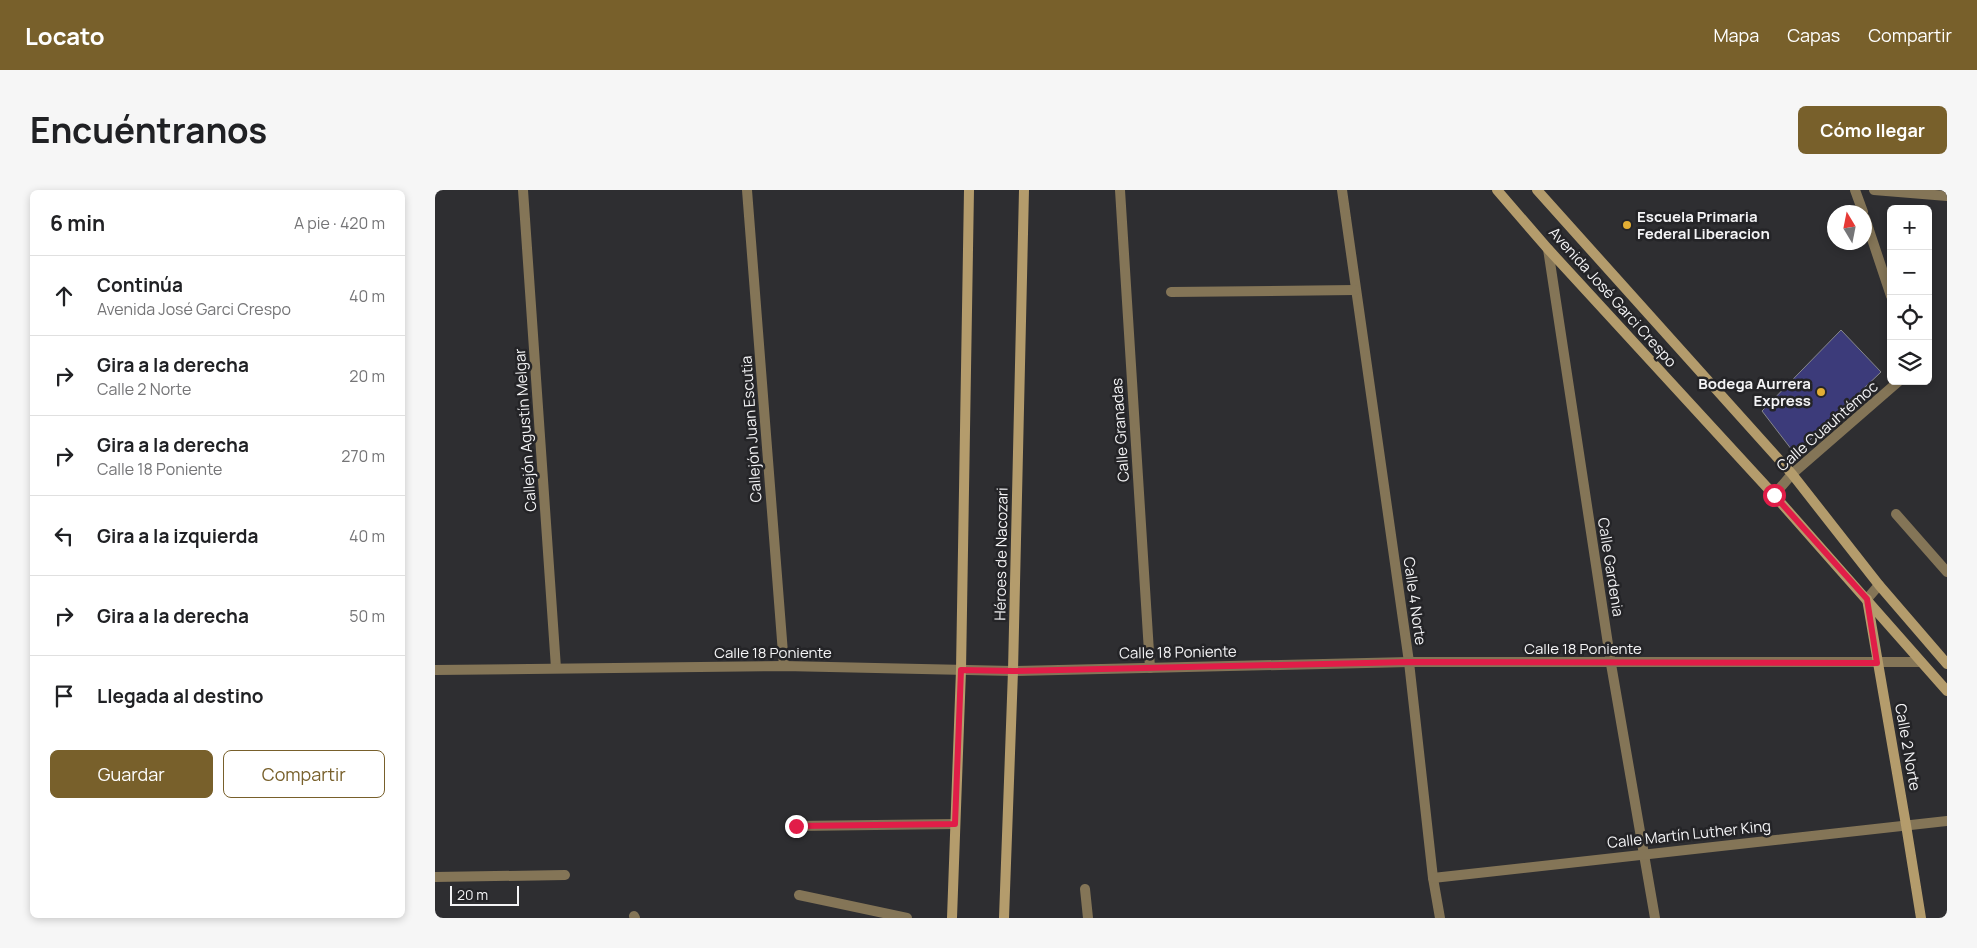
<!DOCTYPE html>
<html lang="es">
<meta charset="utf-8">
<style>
body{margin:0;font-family:Manrope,sans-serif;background:#f6f6f6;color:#202124}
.controls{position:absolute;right:15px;top:15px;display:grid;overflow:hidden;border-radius:8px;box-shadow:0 2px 8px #0003}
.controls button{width:45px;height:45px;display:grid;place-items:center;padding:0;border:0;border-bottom:1px solid #e0e0e0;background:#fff;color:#202124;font:25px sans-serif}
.compass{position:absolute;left:1392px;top:15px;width:45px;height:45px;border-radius:50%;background:#fff;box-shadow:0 2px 8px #0003;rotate:350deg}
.scale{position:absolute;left:15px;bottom:12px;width:69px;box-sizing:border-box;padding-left:5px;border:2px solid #f4f4f6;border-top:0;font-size:14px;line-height:18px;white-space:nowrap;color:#f4f4f6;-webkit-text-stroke:4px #242427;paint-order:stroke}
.stop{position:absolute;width:15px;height:15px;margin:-11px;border:4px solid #e11d48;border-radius:50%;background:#fff}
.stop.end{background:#e11d48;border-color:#fff;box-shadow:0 1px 5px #0008}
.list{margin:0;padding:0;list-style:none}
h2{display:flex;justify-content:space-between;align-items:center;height:65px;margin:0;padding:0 20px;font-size:21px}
h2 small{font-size:16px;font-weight:400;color:#757577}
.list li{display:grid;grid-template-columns:32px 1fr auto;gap:15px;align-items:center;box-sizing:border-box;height:80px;padding:0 20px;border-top:1px solid #e0e0e0}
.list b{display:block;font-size:19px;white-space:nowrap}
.list p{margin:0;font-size:16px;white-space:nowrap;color:#757577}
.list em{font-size:16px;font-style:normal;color:#757577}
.actions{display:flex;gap:10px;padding:15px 20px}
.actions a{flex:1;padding:11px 0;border:1px solid #78602b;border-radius:8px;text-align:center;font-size:18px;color:#78602b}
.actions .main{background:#78602b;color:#fff}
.icon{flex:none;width:28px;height:28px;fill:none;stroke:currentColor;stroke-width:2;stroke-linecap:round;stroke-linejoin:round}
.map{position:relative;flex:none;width:1512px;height:728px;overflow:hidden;border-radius:8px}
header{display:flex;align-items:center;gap:30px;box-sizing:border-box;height:70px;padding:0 25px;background:#78602b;color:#fff}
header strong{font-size:24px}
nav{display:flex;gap:28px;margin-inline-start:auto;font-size:18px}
.intro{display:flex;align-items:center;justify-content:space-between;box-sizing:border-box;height:120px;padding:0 30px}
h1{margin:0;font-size:35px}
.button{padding:12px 22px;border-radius:8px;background:#78602b;color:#fff;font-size:18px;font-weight:700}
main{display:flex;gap:30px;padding:0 30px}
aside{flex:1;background:#fff;border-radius:8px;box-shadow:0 2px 8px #0003}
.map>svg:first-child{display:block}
.building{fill:#3c3b7a;stroke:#86878a}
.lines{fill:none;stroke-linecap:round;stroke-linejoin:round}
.service{stroke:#847557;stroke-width:10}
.minor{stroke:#847557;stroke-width:10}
.secondary{stroke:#b49c6c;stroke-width:10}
.route{stroke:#e11d48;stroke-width:6}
.poi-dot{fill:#e3ae34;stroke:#242427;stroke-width:2}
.labels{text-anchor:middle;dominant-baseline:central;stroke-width:5;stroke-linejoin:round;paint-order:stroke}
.poi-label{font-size:15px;font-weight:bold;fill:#f4f4f6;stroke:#242427;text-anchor:start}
.street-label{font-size:15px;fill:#f4f4f6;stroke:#242427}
</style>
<header>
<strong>Locato</strong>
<nav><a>Mapa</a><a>Capas</a><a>Compartir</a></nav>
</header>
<div class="intro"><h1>Encuéntranos</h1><a class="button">Cómo llegar</a></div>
<main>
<aside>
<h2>6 min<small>A pie · 420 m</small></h2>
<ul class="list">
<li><svg class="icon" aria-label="ahead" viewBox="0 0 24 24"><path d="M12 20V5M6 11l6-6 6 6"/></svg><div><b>Continúa</b><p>Avenida José Garci Crespo</p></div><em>40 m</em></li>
<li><svg class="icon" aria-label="right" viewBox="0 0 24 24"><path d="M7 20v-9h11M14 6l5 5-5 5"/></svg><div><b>Gira a la derecha</b><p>Calle 2 Norte</p></div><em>20 m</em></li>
<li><svg class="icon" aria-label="right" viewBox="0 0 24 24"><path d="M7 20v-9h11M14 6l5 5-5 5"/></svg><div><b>Gira a la derecha</b><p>Calle 18 Poniente</p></div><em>270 m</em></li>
<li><svg class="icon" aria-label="left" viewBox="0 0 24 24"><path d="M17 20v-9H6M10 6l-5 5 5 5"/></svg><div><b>Gira a la izquierda</b></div><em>40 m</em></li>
<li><svg class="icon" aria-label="right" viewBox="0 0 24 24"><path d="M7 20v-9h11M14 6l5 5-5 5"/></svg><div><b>Gira a la derecha</b></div><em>50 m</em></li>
<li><svg class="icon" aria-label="arrive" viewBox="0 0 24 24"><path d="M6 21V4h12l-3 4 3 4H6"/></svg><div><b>Llegada al destino</b></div></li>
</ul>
<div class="actions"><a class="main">Guardar</a><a>Compartir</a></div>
</aside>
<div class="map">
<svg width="1512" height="728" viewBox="0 0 1512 728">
<rect width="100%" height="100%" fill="#2e2e31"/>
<path class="building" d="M1406,140L1446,182L1360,264L1327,221Z"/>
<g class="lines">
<path class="service" d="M1461,324L1512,382"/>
<g class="minor">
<path d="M88,0L121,478"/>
<path d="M312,0L349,476"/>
<path d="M685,0L715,478"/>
<path d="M907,0L974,472L998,688L1005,728"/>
<path d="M1420,0L1428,22"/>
<path d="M1439,0L1512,6"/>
<path d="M1430,28L1456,106"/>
<path d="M1113,59L1176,474L1220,728"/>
<path d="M736,102L920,100"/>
<path d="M1339,305L1357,284L1464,191"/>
<path d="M1432,409L1444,395"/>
<path d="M0,480L349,476L578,481L974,472H1486"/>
<path d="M361,636L520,634"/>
<path d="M0,687L130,685"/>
<path d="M998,688L1512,631"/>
<path d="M650,699L653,728"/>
<path d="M364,705L472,728"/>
<path d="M199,726L200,728"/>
</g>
<g class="secondary">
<path d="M1062,0L1113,59L1339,305L1512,501"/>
<path d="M1102,0L1357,284L1444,395L1512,474"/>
<path d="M1432,409L1471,635L1486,728"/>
<path d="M517,728L526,480L534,0"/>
<path d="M569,728L578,481L589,0"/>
</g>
</g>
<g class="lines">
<path class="route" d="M361,636L520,634L526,480L578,481L974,472L1442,473L1432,409L1339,305"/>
</g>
<g class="poi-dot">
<circle cx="1192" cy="35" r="5"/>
<circle cx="1386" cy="202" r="5"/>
</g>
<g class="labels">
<g class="poi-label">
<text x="1202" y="26">Escuela Primaria<tspan x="1202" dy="17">Federal Liberacion</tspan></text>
<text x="1376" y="193" text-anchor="end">Bodega Aurrera<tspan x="1376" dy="17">Express</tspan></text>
</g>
<g class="street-label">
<text transform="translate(1178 107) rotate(48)">Avenida José Garci Crespo</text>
<text transform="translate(1392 236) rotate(-41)">Calle Cuauhtémoc</text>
<text transform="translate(316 239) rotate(-94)">Callejón Juan Escutia</text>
<text transform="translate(90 240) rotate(-94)">Callejón Agustín Melgar</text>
<text transform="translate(685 240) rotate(-94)">Calle Granadas</text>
<text transform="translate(566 364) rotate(-89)">Héroes de Nacozari</text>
<text transform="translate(1176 377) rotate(81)">Calle Gardenia</text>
<text transform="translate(980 411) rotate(82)">Calle 4 Norte</text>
<text x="1148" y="458">Calle 18 Poniente</text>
<text x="338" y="462">Calle 18 Poniente</text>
<text transform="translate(743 462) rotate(-1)">Calle 18 Poniente</text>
<text transform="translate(1473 557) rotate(80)">Calle 2 Norte</text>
<text transform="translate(1254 644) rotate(-6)">Calle Martín Luther King</text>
</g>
</g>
</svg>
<div class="controls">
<button>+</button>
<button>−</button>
<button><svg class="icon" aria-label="locate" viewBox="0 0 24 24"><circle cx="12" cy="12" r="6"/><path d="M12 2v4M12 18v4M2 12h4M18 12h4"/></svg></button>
<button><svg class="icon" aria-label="layers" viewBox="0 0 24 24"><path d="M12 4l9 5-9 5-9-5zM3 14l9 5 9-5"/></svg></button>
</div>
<svg class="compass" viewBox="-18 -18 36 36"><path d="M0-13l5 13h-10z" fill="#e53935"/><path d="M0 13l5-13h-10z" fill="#757577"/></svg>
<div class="scale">20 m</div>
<div class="stop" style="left:1339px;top:305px"></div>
<div class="stop end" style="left:361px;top:636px"></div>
</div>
</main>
